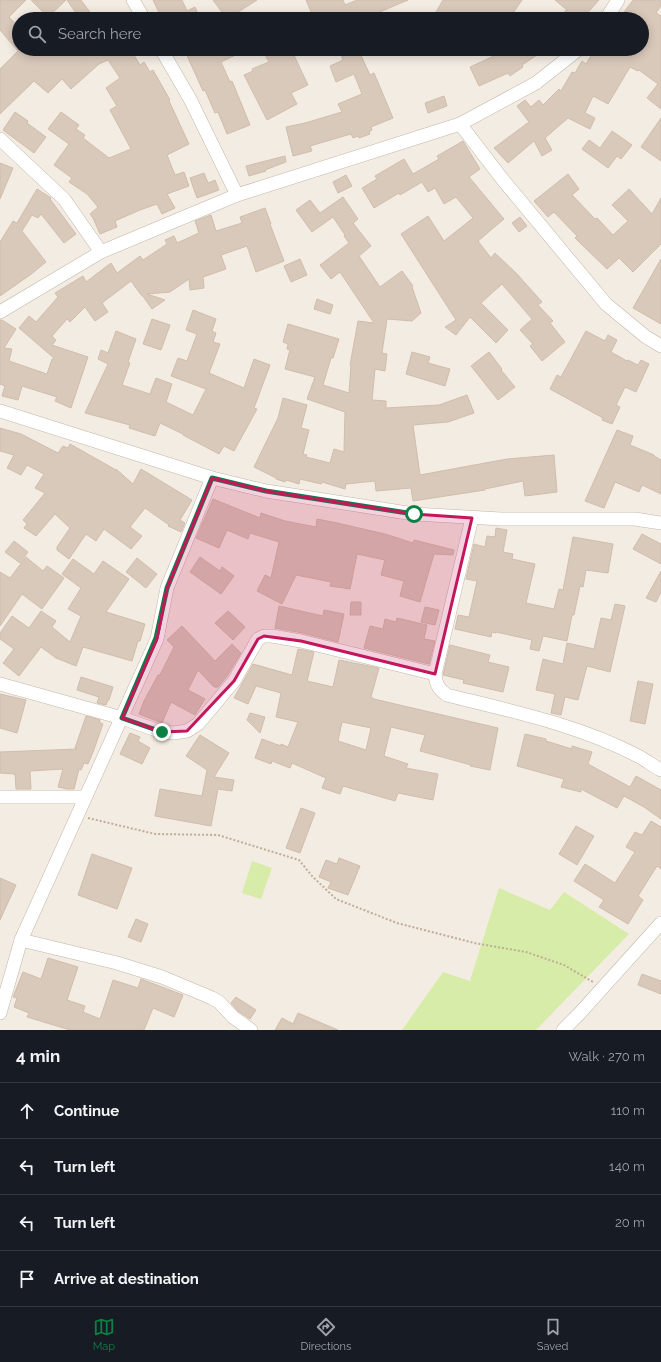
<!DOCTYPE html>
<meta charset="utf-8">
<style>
body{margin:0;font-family:Raleway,sans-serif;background:#242831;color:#f1f3f6}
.stop{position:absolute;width:12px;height:12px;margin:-9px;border:3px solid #0b8043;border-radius:50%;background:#fff}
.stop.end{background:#0b8043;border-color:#fff;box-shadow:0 1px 4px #0008}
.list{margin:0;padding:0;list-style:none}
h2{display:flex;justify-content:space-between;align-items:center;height:52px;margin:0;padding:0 16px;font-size:17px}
h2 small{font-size:13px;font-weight:400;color:#9ea1a6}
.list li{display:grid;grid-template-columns:26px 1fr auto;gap:12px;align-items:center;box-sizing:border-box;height:56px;padding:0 16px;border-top:1px solid #363941}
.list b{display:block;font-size:15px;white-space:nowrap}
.list em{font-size:13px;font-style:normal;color:#9ea1a6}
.icon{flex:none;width:22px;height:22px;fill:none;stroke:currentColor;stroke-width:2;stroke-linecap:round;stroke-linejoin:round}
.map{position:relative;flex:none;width:661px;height:1030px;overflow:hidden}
.search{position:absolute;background:#171b24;box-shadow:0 2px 10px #0003;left:12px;right:12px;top:12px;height:44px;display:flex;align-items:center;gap:10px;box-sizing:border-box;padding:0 14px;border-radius:22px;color:#9ea1a6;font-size:15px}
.sheet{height:276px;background:#171b24}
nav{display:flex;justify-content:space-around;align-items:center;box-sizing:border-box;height:56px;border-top:1px solid #363941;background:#171b24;font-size:11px;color:#9ea1a6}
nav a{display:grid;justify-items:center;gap:2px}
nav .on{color:#0b8043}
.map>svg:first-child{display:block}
.green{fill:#d6eca8}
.building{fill:#d9c9bb;stroke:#d1bdaa;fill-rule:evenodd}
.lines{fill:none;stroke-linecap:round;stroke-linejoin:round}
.street-casing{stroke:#c2b6a8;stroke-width:14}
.path{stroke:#c2ac95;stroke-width:2;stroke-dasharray:2 2;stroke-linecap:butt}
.street{stroke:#fff;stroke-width:13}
.route{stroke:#0b8043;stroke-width:5}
.marked{fill:#c2185b;fill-opacity:0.2;stroke:#c2185b;stroke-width:3;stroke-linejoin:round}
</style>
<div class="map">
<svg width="661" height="1030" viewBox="0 0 661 1030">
<rect width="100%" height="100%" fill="#f3ece3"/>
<g class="green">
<path d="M252,861L272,868L261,899L242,893Z"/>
<path d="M499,888L550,910L564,892L629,934L536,1030H402L443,972L470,981Z"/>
</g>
<g class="building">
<path d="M0,0H26L9,17L19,28V50L74,49L82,56L93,49H130L140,65L144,62L150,72L153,70L170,100L169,101L189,144L167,155L175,175L184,172L189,186L167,194L175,208L162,214L157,204L140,210L115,221L117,227L100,234L93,218L90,214L98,207L87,194L69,182L72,178L54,165L69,144L48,129L61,112L79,125L76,129L85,135L83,138L109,158L131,149L110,110L117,106L106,88L120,78L108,60L99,64L71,89L62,79L48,93L34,81L0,114V69L18,51L0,30Z"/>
<path d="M31,0H66L48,17Z"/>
<path d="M67,0H81L95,19H80Z"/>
<path d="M153,0H182L187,11L195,7L200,19H162Z"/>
<path d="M213,0H257L227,19Z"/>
<path d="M306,0H343L345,5L357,0H408L363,19H314Z"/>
<path d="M443,0H522L509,19H432Z"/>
<path d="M555,0H599L582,19H555L567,10Z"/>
<path d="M633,0H661V6L656,13L661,16V109L647,98L658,84L639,70L638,71L630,67L608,104L593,96L585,113L595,118L590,129L568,118L545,138L552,150L542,156L534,141L508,163L494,148L529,122L517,106L525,100L531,107L539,100L543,105L559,89L561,91L572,72L575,73L582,61L586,64L595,49H623L631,54L634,49H642V19H619Z"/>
<path d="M184,49H248L221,62L230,82L232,81L250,125L227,134L218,112L215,113L205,90L203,91Z"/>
<path d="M262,49H291L308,85L291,93L297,104L267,120L244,75L253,71L252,69L269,62Z"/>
<path d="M339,49H358L370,75L374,73L393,118L371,127L372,130L369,132L370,134L359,138L358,136L353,138L351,134L310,146L312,151L293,156L286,127L305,123L342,112L338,104L362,94L354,74L336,82L330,66L343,60Z"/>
<path d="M492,49H546L522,65L523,67L510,76L508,73L479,86L470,67L496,55Z"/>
<path d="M444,96L447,106L428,113L425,103Z"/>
<path d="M15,112L28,121L27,123L46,137L34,153L3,130Z"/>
<path d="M661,118V161L641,147Z"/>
<path d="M612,131L632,145L621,159L617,156L608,168L582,149L589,140L600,148Z"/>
<path d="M463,141L480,169L469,177L504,219L478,241L491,258L495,253L517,274L542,302L538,305L553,321L550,323L565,342L542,361L530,346L533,344L520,330L532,319L502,284L481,303L508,330L496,343L470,317L456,335L445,327L456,320L401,234L428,216L444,241L473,218L456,197L444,204L435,188L428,192L422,182L400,195L399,193L374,208L362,188L377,179L375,176L404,159L413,174L439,159L437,156Z"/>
<path d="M285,156L286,162L265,170L266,171L249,176L246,166Z"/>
<path d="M0,163L13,168L0,199Z"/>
<path d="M204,173L208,183L215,180L219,190L197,198L190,178Z"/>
<path d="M568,174L579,189L572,195L595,219L597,218L613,235L628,221L612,205L629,189L652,214L661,198V244L633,272L619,258L607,269L575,238L577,236L554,212L548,217L534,201Z"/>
<path d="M346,175L352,186L338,193L333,182Z"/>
<path d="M37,189L51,198L50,199L76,234L64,243L41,214L38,218L32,215L22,231L46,262L30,275L0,296V242L13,221L17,223Z"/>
<path d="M343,197L358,219L353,223L371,246L359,256L380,287L402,271L413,286L412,287L421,313L412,321L387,319L382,353L387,354L385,371L375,369L372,400L386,401V408L439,405L467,395L474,413L448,422L413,425L420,475L507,459L554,455L557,492L525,496L523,481L485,489V490L413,501L411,488L376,491L375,481L346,484L345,489L322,482L321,484L300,479L299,484L286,480L285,482L276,479V478L254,467L278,418L283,398L307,405L301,428L309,430L303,454L307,455L306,457L330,463L334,449L344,452L345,412L307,399L315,377L285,369L290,350L287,349L288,344L283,342L288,324L339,339L333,358H331L323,385L349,393L351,365H350L358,321L374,323L340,272L331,279L320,265L349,243L344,236L345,235L333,217L312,232L296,210L310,200L320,213Z"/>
<path d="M265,208L271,224H270L284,261L256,272L247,246L221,255L226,269L203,277L204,288L190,290L189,279L170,292L147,294L165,300L152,309L142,295H141L131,281L102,303L108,312L95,321L85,307L70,322L67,319L52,336L56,340L52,345L88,357L71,408L55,401L57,397L22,386L18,400L2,396L5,386L0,384V320H2L16,329L4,348L12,349L9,361L47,374L52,359H55L19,328L29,316L36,322L58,297L55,293L83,276L86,282L111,263L117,273L140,256L143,260L167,244L165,240L174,236L177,243L199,233L195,221L211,215L216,231L242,223L240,217Z"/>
<path d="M520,217L527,226L519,232L512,223Z"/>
<path d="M300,259L307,275L291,282L284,266Z"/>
<path d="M661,259V324L633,308Z"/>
<path d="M317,299L333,305L330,314L314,309Z"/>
<path d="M193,310L216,319L212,331L216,333L213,342L220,344L209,373L244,388L254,359L270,365L254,408L257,409L234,451L224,446L219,454L183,435V434L160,423L155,436L129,428L130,425L85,413L108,364L98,359L101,350L108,353L116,331L136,339L128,362L130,363L122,385L150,394L156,378L172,384L166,402L193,415L206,389L171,376L178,358L187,361L197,334L186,330Z"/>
<path d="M152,319L170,325L161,350L143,344Z"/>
<path d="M586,331L605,341L608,335L617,340L611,352L627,361L628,360L638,365L641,360L649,364L636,392L625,387L616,405L620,407L612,424L602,420L603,418L550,389L557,375L561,377Z"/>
<path d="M412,352L430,357L428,363L450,369L445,386L406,374Z"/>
<path d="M489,352L502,369L501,370L515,387L498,400L471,366Z"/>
<path d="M0,428L21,434L58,453L63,446L68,448L70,444L116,470V469L133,484L141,469L192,500L180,520L185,523L181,532L168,526L169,525L145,508L130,527L142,536L131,549L104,529L96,541L86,534L69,559L57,550V547L70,528L55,514L36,536L24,528L27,524L23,520L45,493L35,488L44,474L27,465L21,475L7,468L14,455L0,451Z"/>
<path d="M617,430L633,436L630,445L654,455V456L661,460V494L642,485L639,492L615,482L604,508L585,501Z"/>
<path d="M213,499L260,518L261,513L285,521L316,527L317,519L337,523L385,534L413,543L414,540L454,550L453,555L434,554L420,602L400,596L404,581L381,575L385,560L357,554L350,589L330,586L331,582L296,575L282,604L257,591L265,575L271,578L279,542L250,533L248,539L227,530L219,548L196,538Z"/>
<path d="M496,528L507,530L503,552L513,554L512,559L535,564L526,603L554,609L559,589L563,590L573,537L613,544L608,573L586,570L583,587L580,586L574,615H572L567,641L543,636L539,651L530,649L532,640L496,632V633L492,632L491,637L455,629L458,615L469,617L477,581L466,579L474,544L485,547L487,536L495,537Z"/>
<path d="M642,534L661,544V564L633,549Z"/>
<path d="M14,541L28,552L20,563L5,552Z"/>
<path d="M26,557L43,571L47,566L64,578L42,609L22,594L0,626V572L10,578Z"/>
<path d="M200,557L220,571L222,567L234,576L221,594L190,572Z"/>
<path d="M137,558L157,574L146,588L126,572Z"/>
<path d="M73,559L94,574L103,561L129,579L106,612L145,624L140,641H138L132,661L83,647L76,666L56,658L41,647L19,676L3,663L14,649L0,639V633L12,616L29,628L41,611L56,621L52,627L70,642L81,616L68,609L81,588L62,574Z"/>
<path d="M661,571V592L656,602L646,598Z"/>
<path d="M351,602H361V615H350Z"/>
<path d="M615,604L625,606L610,672L587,666L578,700L565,697L561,715L551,713L555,694L536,690L543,659L563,664L567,643L594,649L601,618L611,620Z"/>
<path d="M279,606L323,616L324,610L344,614L338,642L303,633L275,628Z"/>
<path d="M425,607L439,610L435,625L421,622Z"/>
<path d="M228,611L245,627L233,640L215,623Z"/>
<path d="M397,618L427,625L424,639L435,641L429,664L364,648L370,626L383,629L385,619L396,622Z"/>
<path d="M182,626L215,661L232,644L241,653L227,676L218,687H214L198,670L188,690L205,699L195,715L171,702L162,723L139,714L144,701L158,675H160L174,647L167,640Z"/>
<path d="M450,645L490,655L488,662L509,667L503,692L463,683L464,680L443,675Z"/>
<path d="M298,649L314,652L307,681L333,687L339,660L379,668L371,697L374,699L498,728L490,770L470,766L471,765L420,751L425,735L391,727L384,756L408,764L406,768L438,774L433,800L398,793L395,801L343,786L340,794L322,788L326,778L292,763L290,768L272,761L271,764L255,758L262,739L281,746V744L288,747L298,722L276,717L281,693L256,686L248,704L234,698L253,664L292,675ZM342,722L371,728L366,750L338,741Z"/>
<path d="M81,677L113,687L109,700H108L106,705L97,703L99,697L77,690Z"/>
<path d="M638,681L653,684L645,724L630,721Z"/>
<path d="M0,694L26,700L17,733L0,728Z"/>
<path d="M250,713L265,717L260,733L247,720Z"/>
<path d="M86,716L100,720L99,722L103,724L93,752L88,764L84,763L81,770L79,769L74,789H67L58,787L63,769L30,771L31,789H16L15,774L0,773V752L77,749L75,748Z"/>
<path d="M130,733L140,737L138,741L150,748L142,764L120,754Z"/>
<path d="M525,734L546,739V741L572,749V746L592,752L588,764L630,787L636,776L661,790V819L644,807L624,796L617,808L581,789V792L561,787L564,779L517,766Z"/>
<path d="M200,735L229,753L214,777L234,780L232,791L218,789L211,826L155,816L160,789L202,796L207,770L186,756Z"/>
<path d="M301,808L315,813L300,853L286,848Z"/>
<path d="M651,821L661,827V869L657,866L638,896L643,900L628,924L599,907L604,900L574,881L585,864L615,883L635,852L626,847L635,832L642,835Z"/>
<path d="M576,826L594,836L577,865L559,854Z"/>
<path d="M92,854L132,868L117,909L78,895Z"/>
<path d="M339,858L360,866L348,895L328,888L331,882L319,877L326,860L337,864Z"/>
<path d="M0,878L16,885L0,920Z"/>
<path d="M136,919L148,924L141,942L128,937Z"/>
<path d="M48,958L78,967L67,1000L85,1006L83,1012L100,1019L113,980L138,988L141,979L183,995L174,1017L153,1008L144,1030H70L27,1017L29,1013L14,1007L17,998L13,997L23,972L41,979Z"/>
<path d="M642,974L661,981V994L638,985Z"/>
<path d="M236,997L256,1010L250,1019L238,1011L231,1003Z"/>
<path d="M298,1013L338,1030H275L282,1018L293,1024Z"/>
</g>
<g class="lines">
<defs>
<g id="street">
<path d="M133,0L144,19"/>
<path d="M606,19L618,0"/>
<path d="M161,49L190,99L237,195"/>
<path d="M460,124L503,180L606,304L646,337L661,346"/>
<path d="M0,139L64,199L101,252"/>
<path d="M0,312L101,252L237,195L460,124L536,83L579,49"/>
<path d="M0,411L212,478L266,491L414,514L501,519H635L661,523"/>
<path d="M472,518L435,674C436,684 438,689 447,695C511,711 579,725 638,756C646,760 653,766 661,770"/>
<path d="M0,684L122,718L162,732L174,733L187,731L198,724L234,681L258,639L264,636H272L301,641L435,674"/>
<path d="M0,797H85"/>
<path d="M21,940L117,963L162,977L212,998L219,1002L233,1017L251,1030"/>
<path d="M0,1013L21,940L157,639L167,588L212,478"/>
<path d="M563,1030L579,1014L661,923"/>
</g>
</defs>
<use href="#street" class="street-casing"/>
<path class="path" d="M88,818L155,834L218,835L299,860L312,876L336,899L397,923L474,943L526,952L564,965L593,982"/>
<use href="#street" class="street"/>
</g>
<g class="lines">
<path class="route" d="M162,732L122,718L156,638L167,588L212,478L266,491L414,514"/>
</g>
<path class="marked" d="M212,478L266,491L414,514L472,518L435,674L301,641L264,636L258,639L234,681L187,731L162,732L122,718L157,639L167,588Z"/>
</svg>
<div class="stop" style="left:414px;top:514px"></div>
<div class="stop end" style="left:162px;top:732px"></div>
<div class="search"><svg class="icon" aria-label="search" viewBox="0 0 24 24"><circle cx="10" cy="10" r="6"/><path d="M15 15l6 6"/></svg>Search here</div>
</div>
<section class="sheet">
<h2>4 min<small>Walk · 270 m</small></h2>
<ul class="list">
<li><svg class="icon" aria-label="ahead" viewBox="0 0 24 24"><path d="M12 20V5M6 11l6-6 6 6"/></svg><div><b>Continue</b></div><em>110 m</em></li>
<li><svg class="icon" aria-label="left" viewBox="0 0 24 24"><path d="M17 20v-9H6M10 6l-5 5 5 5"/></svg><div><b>Turn left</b></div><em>140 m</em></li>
<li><svg class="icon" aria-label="left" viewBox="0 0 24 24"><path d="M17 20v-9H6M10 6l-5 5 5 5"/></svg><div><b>Turn left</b></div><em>20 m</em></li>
<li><svg class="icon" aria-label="arrive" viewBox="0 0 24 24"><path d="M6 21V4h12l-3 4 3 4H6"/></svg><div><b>Arrive at destination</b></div></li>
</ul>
</section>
<nav>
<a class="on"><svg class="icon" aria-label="map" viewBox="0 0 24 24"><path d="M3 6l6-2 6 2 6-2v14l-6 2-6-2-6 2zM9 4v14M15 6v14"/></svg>Map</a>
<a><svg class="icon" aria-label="directions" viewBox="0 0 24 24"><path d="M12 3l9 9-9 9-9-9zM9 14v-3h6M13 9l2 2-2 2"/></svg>Directions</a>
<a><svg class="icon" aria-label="saved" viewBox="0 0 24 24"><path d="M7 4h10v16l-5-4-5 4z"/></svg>Saved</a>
</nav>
